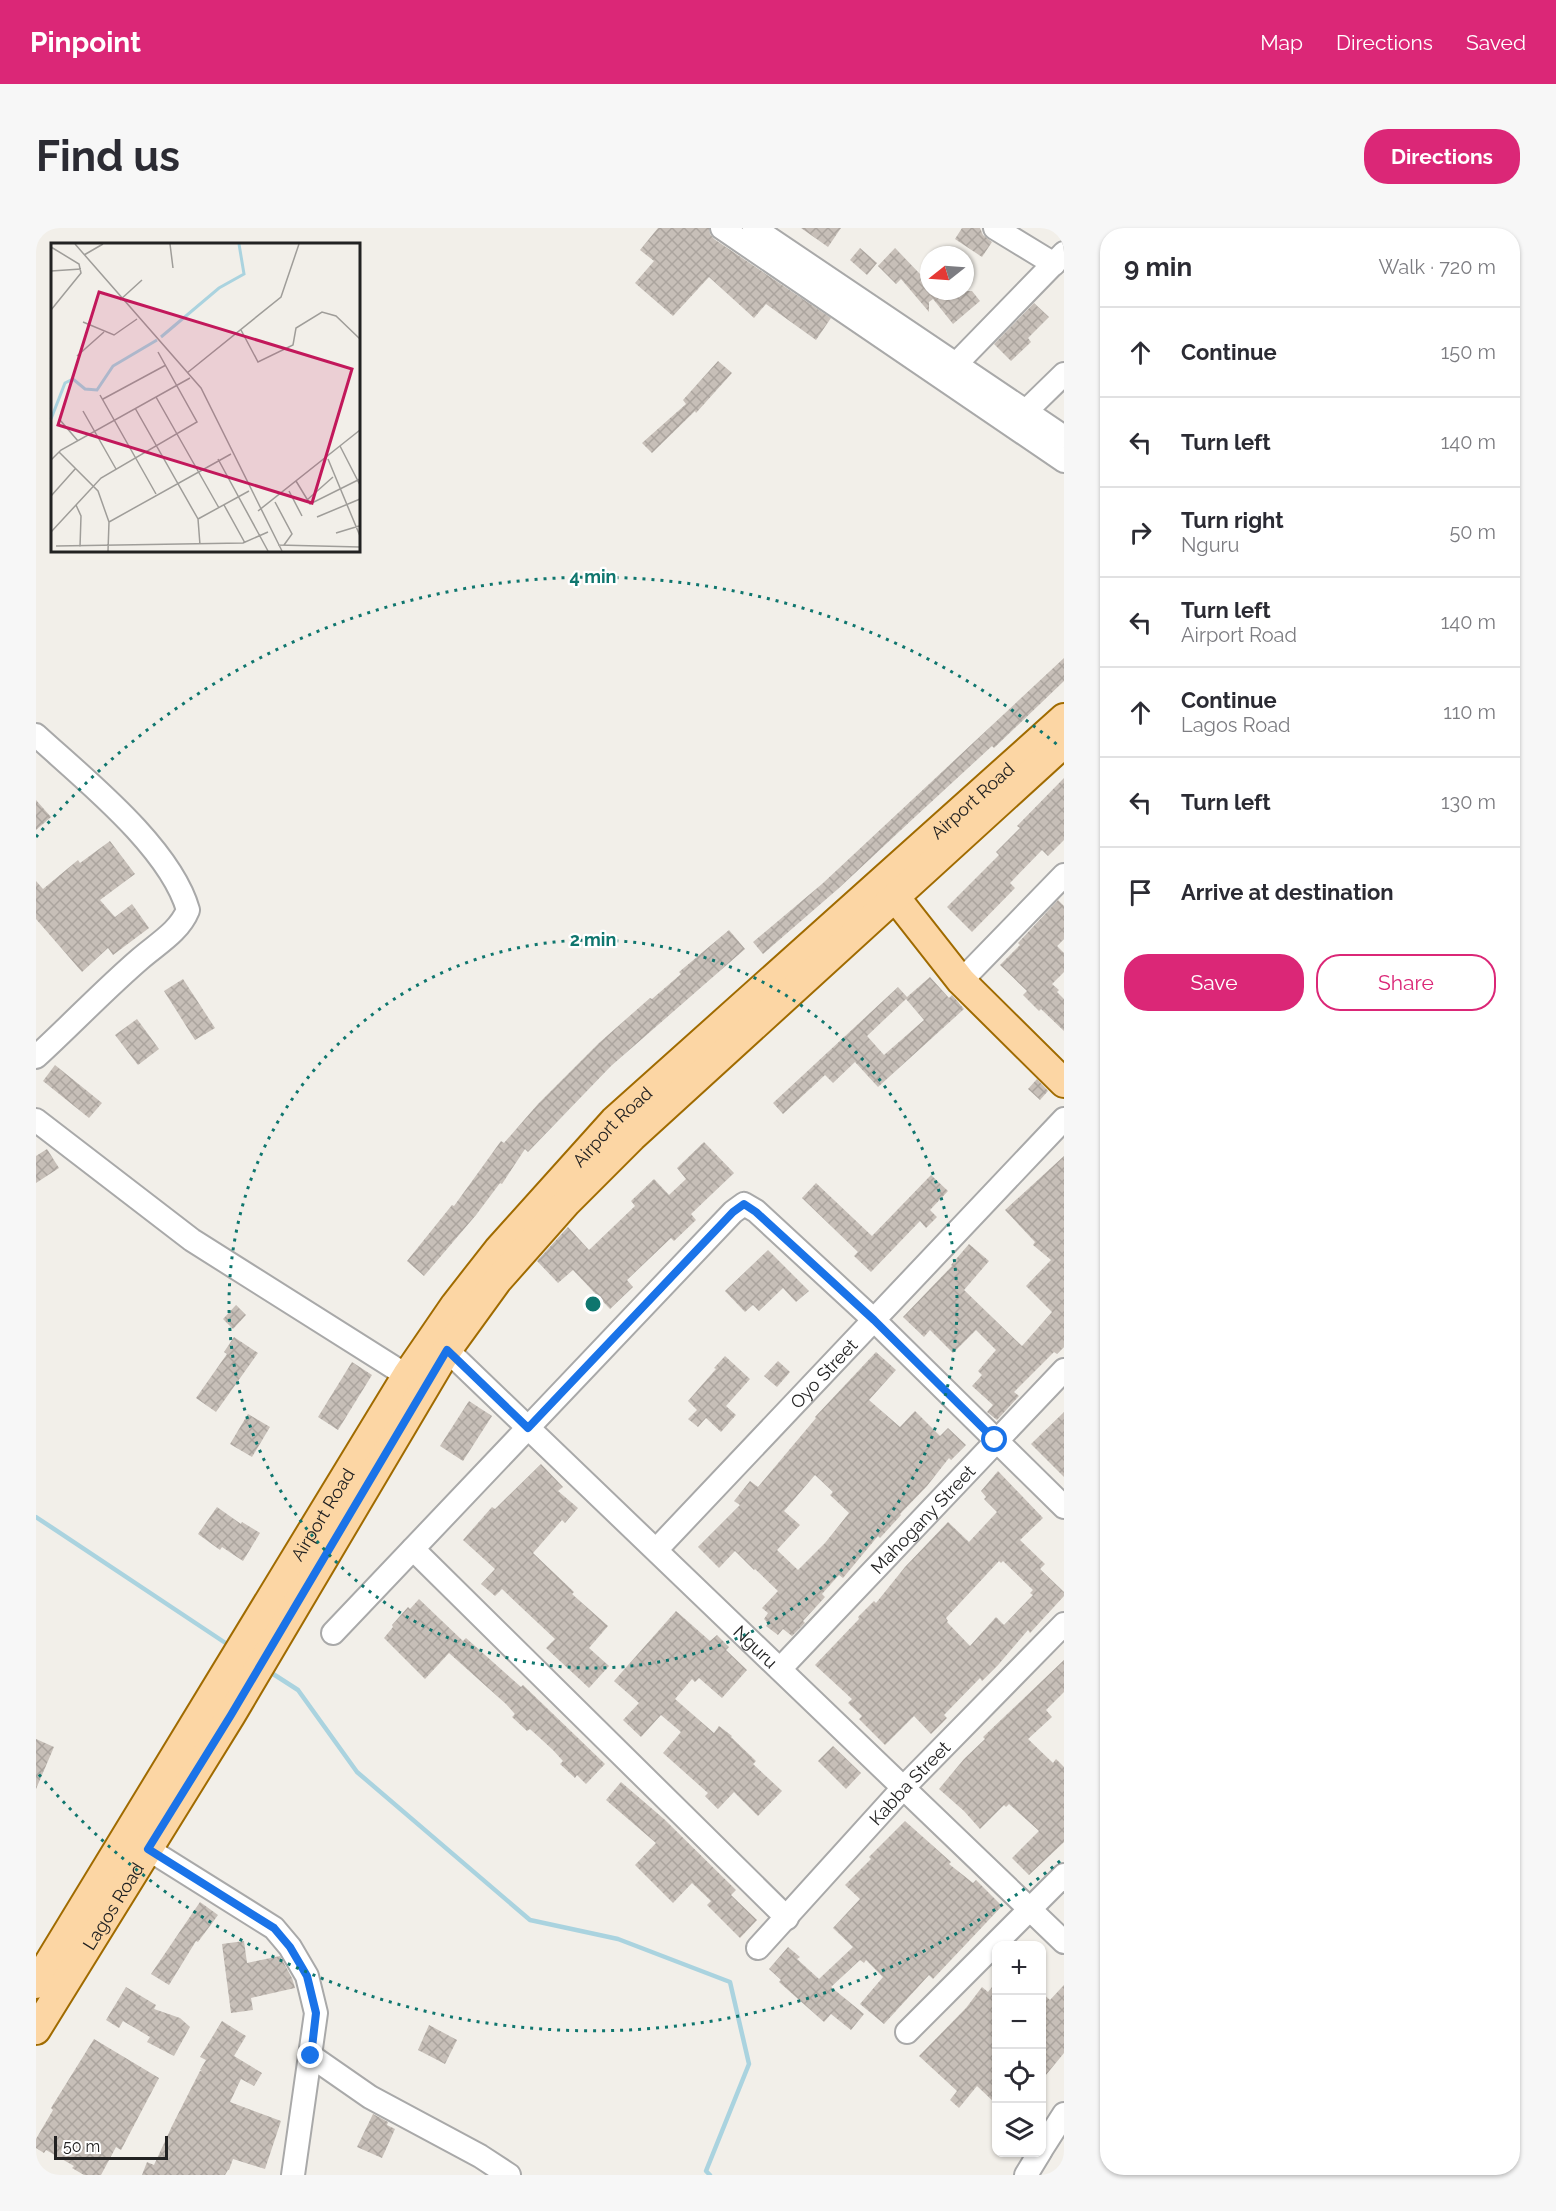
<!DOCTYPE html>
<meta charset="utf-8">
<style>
body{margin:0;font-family:Raleway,sans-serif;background:#f7f7f7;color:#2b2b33}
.controls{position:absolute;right:18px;bottom:18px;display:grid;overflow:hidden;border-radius:12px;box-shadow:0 2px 4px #0004}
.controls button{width:54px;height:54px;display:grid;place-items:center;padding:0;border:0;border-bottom:2px solid #e1e1e2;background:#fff;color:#2b2b33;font:30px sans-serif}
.compass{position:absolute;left:884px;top:18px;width:54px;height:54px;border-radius:50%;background:#fff;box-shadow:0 2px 4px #0004;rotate:253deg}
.scale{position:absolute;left:18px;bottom:15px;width:114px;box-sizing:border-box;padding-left:6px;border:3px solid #222;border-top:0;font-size:16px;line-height:21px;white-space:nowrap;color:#222;-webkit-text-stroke:4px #fff;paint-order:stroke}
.stop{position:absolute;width:18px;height:18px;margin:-14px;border:4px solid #1a73e8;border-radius:50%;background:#fff}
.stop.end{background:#1a73e8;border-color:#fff;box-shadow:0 2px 6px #0008}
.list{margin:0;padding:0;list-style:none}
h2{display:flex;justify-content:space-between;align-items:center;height:78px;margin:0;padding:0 24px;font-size:26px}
h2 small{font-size:20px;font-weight:400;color:#7c7c81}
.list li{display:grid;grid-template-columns:39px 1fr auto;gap:18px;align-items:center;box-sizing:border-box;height:90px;padding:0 24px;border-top:2px solid #e1e1e2}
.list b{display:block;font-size:22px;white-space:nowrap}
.list p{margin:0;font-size:20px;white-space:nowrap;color:#7c7c81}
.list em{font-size:20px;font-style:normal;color:#7c7c81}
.actions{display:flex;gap:12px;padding:18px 24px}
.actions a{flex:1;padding:14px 0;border:2px solid #db2777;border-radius:24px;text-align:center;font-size:21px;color:#db2777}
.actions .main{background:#db2777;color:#fff}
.icon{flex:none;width:33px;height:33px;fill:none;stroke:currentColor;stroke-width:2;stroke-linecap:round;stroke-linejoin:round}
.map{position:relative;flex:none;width:1028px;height:1947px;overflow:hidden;border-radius:24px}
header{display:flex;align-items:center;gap:36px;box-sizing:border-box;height:84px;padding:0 30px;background:#db2777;color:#fff}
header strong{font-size:28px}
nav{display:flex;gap:33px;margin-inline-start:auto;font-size:21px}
.intro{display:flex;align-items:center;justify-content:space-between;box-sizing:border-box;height:144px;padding:0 36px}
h1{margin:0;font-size:42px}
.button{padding:15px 27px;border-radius:24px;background:#db2777;color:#fff;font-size:21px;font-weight:700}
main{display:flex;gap:36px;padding:0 36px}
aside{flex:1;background:#fff;border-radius:24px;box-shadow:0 2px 4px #0004}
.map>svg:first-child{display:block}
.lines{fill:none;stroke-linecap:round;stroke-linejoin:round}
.stream{stroke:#aad3df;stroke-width:4.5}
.building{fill:url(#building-cross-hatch);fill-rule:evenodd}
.minor-casing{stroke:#a9a9a9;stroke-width:26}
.major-casing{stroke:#a06b00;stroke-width:32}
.minor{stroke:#fff;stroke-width:22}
.major{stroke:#fcd6a4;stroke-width:28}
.route{stroke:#1a73e8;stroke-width:8}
.ring{fill:none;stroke:#0f766e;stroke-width:3;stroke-dasharray:3 6}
.labels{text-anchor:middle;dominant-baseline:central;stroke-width:4.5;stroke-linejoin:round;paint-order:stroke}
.street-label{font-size:18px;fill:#222;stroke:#fff}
.inset-river{fill:none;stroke:#aad3df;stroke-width:3}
.inset-road{fill:none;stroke:#9f9d99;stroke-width:1.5}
.view{fill:#c2185b;fill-opacity:0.15;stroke:#c2185b;stroke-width:3}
.inset-edge{fill:none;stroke:#222;stroke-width:3}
.centre{fill:#0f766e;stroke:#fff;stroke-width:3}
.ring-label{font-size:18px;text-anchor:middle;font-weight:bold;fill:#0f766e;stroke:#fff;stroke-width:4.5;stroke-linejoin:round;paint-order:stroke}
</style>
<header>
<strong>Pinpoint</strong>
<nav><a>Map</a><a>Directions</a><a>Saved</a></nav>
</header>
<div class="intro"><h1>Find us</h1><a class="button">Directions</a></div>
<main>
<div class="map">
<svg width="1028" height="1947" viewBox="0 0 1028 1947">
<defs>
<pattern id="building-cross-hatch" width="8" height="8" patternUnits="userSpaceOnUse" patternTransform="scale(1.5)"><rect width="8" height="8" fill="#c7bfb8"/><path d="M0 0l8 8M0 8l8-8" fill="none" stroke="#aba49e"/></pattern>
</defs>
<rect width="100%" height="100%" fill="#f2efe9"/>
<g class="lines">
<g class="stream">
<path d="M0,1289L194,1418"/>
<path d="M231,1442L262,1462L321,1544L494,1692L582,1711L694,1754L713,1836L670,1943L674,1947"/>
</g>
</g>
<g class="building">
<path d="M622,0H673L674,6L678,11L795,90L780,112L730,76L718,90L673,49L637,88L599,55L618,33L604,22Z"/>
<path d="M765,0H805L792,19Z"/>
<path d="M926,0H944L947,7L956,14L946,29L919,11Z"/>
<path d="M824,20L841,35L831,47L814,32Z"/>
<path d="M859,20L884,46L893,38V63H906L911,69L919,63H936L944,73L917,96L897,71L893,74V84L865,51L860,56L842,38Z"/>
<path d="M998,75L1013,89L992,110L995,114L975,133L958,116Z"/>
<path d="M682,133L696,145L660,185L659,183L616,225L606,215L650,176L647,172Z"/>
<path d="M1028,430V453L958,520L956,518L880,588L803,660L727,726L717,714L786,656Z"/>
<path d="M1028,550V612L1012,628L1006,622L974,655L979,660L936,704L911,679L963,627L960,624L984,600L981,598Z"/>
<path d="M0,572L15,589L0,602Z"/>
<path d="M74,613L99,646L64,672L79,689L96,676L113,700L77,727L72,720L46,744L0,691V653L7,661L42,632L44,635Z"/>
<path d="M1022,672L1028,678V711L1021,718L1028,725V744L1016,756L1023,762L1021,764L1028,771V803L1005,781L1003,783L987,767L991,763L964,737L984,717L982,715Z"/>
<path d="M693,702L709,721L575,838L492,924L489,921L466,956L464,955L440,987L388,1048L371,1033L416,977L418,978L465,913L468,915L502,876L563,815L614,770L616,771L645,746L643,744Z"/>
<path d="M894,749L913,770L916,767L928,781L842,859L819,834L797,855L789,847L747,886L737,875L862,759L871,769ZM870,771L888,792L848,827L831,808Z"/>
<path d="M147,751L179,800L159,812L128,763Z"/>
<path d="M101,791L123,821L102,837L79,807Z"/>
<path d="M19,837L66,875L53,890L7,853Z"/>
<path d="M1001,851L1012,863L1004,872L992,861Z"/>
<path d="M668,914L698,945L655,986L660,992L638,1013L635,1010L591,1052L597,1059L574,1081L537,1042L522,1055L501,1033L532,999L553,1022L599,978L595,973L618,951L633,967L650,951L641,940Z"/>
<path d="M11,921L23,940L0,955V928Z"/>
<path d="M1028,928V1119L1021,1126L1018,1124L978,1164L983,1168L961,1192L951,1184L957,1177L936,1158L946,1147L942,1143L960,1122L940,1102L917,1125L894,1102L888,1109L867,1089L916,1038L915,1037L933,1016L953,1033L928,1062L986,1118L1016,1084L990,1058L1015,1032L997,1017L999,1014L969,982Z"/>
<path d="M895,947L912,963L894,982L901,989L890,1000L884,993L835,1044L818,1028L822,1024L766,970L780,955L836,1008Z"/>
<path d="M732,1022L773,1063L760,1074L747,1060L723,1083L717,1077L709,1084L689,1063Z"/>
<path d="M200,1077L210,1087L197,1101L187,1091Z"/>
<path d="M198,1109L222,1125L180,1184L160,1170L191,1126L188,1124Z"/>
<path d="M840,1124L860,1142L833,1172L864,1199L879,1183L904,1208L912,1200L930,1217L915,1232L913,1230L891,1258L864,1286L865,1287L844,1310L842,1308L807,1350L803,1347L786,1366L789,1369L767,1393L769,1395L756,1408L747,1401L742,1407L730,1398L732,1395L728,1391L732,1385L726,1380L742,1363L719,1341L718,1342L699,1323L683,1340L662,1319L704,1277L698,1273L714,1253L722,1259L780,1190L779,1189ZM779,1247L797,1264L794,1267L813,1285L789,1315L762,1342L741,1322L764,1297L748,1283Z"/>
<path d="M689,1128L714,1151L690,1178L700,1187L685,1204L670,1190L662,1199L652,1191L661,1182L652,1173L680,1141L678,1140Z"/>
<path d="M742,1133L754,1144L741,1159L728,1148Z"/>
<path d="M316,1134L336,1147L302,1202L282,1189Z"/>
<path d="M433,1173L456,1188L427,1233L404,1218Z"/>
<path d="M1028,1184V1249L995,1216Z"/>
<path d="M212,1186L234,1199L216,1229L194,1216Z"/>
<path d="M505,1236L527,1259L522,1263L542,1280L529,1295L526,1292L497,1325L538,1364L536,1366L572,1398L553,1420L573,1438L553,1460L510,1420L519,1411L466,1361L459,1368L445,1356L459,1341L427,1312L456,1279L459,1281Z"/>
<path d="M962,1243L1007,1290L984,1312L1009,1336L1004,1341L1028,1364V1368L994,1405L992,1402L962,1437L946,1453L944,1450L908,1487L911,1490L895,1506L878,1488L849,1517L823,1491L826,1488L812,1475L816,1471L779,1437L823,1391L822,1389L838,1373L840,1375L869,1339L912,1294L933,1314L961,1284L948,1271L950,1269L945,1263ZM963,1333L965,1335L967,1333L997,1362L994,1365L997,1367L968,1397L960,1389L934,1418L911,1394L912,1393L910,1390Z"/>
<path d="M181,1279L205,1296L206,1294L224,1305L207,1333L186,1319L184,1322L162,1306Z"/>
<path d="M383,1371L427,1413L430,1410L485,1459L487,1457L569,1536L550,1556L541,1547L539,1550L524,1536L527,1533L517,1522L494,1501L491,1503L476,1489L479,1486L470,1476L413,1425L389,1451L348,1410L357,1399L356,1397L372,1379L374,1381Z"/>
<path d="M640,1383L674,1413L681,1407L693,1419L690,1422L711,1442L686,1470L663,1450L659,1454L656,1451L639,1471L678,1505L683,1498L696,1508L695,1509L720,1533L717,1536L746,1563L722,1588L698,1564L682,1581L669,1568L672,1565L627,1525L645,1504L625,1487L605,1509L587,1492L603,1475L578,1453Z"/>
<path d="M1028,1432V1464L1010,1482L1016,1489L992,1511L1017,1535L1020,1531L1028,1539V1614L993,1647L976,1630L1003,1603L973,1576L970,1579L968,1577L944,1601L928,1583L903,1561L928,1531L949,1511L947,1509Z"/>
<path d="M0,1511L18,1519L0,1561Z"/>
<path d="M797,1518L825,1545L810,1561L782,1533Z"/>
<path d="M585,1554L628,1591L700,1662L695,1667L721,1692L704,1710L671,1677L675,1673L656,1655L637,1675L599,1637L620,1615L570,1572Z"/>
<path d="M869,1593L915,1634L913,1636L937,1655L940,1652L966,1678L897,1751L893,1747L848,1796L824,1776L847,1749L830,1732L828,1735L824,1732L795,1759L828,1786L815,1802L795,1786L788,1794L743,1754L745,1752L733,1741L752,1719L764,1729L761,1731L783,1751L817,1719L797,1700L824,1671L809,1657L835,1631L833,1629Z"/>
<path d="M164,1674L182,1687L162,1714L160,1713L133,1757L115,1746Z"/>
<path d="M208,1713L211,1735L244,1728L256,1750L259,1760L215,1770L217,1782L195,1785L186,1716Z"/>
<path d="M960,1754V1876L941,1858L923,1880L914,1872L921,1863L883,1828L930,1780L946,1759L952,1764Z"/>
<path d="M1028,1757V1825L1005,1853V1764L1014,1772Z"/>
<path d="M90,1759L120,1777L118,1781L144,1790L154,1799L138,1828L111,1814L114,1809L87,1793L83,1800L70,1792Z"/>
<path d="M186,1793L210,1808L198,1828L226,1845L218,1858L205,1851L194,1874L245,1893L229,1941L197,1931L193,1942H192L189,1947H106L111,1934L118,1937L136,1898L164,1843H166L164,1842L170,1832L164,1829Z"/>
<path d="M393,1797L421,1812L409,1836L382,1822Z"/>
<path d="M58,1811L123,1850L85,1922L80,1919L65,1947H48L36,1940L38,1938L10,1922L8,1925L0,1920V1911L17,1882L15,1880Z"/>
<path d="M337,1886L352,1894L351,1897L359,1901L346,1930L321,1919Z"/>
</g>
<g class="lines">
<defs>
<g id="minor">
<path d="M686,0L1028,233"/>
<path d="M718,0L1028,209"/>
<path d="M959,0L1018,36"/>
<path d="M914,146L921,135L1028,25"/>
<path d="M990,183L1028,146"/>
<path d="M0,507C48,551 134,619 152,682C143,704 121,716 104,731C68,762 35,797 0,829"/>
<path d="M925,753L1028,647"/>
<path d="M0,892L156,1012L384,1156"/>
<path id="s1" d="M411,1122L1028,1714"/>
<path d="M377,1321L751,1690"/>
<path id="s2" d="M621,1321L1028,891"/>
<path d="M297,1405L697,984L708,976L720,983L838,1092L1028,1279"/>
<path id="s3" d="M744,1441L1028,1142"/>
<path d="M112,1621L238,1700L254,1719L271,1748L280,1785L257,1947"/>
<path id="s4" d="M722,1720L868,1559L1028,1396"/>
<path d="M871,1804L1028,1647"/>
<path d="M275,1828L334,1869L444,1928L473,1947"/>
<path d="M1005,1922L1028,1886"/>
<path d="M990,1947L1004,1924"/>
</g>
<g id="major">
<path d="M859,669L925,753L1028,855"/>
<path id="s5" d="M0,1756L371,1147L419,1077L462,1022L578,893L1028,490"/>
<path id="s6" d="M0,1802L195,1487L411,1122L461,1053L531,974L596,909L1028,515"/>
</g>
</defs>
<use href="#minor" class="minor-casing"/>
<use href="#major" class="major-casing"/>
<use href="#minor" class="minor"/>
<use href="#major" class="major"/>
</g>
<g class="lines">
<path class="route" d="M275,1828L280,1785L271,1748L254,1719L238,1700L112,1621L195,1487L411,1122L492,1200L697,984L708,976L720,984L838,1092L959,1212"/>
</g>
<g class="ring">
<circle cx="557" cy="1076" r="364"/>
<path d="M1024 1633A727 727 0 0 1 0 1543M0 609A727 727 0 0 1 1024 519"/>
</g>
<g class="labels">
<g class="street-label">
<text stroke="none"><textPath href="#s5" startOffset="1522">Airport Road</textPath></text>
<text stroke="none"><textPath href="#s5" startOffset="1036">Airport Road</textPath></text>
<text stroke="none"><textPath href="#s2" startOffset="242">Oyo Street</textPath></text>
<text stroke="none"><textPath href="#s5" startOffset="550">Airport Road</textPath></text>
<text stroke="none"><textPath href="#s3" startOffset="207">Mahogany Street</textPath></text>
<text stroke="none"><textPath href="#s1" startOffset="428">Nguru</textPath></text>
<text stroke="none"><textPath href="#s4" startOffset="224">Kabba Street</textPath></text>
<text stroke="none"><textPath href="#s6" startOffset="146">Lagos Road</textPath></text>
</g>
</g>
<g transform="translate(15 15)">
<rect width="309" height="309" fill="#f2efe9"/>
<path class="inset-river" d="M110,94L168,45L193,31L188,1M0,176L14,140L22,136L34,146L46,147L62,123L106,97"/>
<path class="inset-road" d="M24,1L150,145L231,308M119,1L122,25M0,4L28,21L30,30L0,67M33,12L52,1M0,28L30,26M69,57L91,37M32,79L63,92L86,76M190,87L207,119L242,102L245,85L271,69L285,73L309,96M26,113L53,89M136,130L230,54L248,1M49,152L105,251M105,154L168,265M52,156L115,122M84,165L147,276L149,302M32,168L65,226M9,177L27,198M289,203L309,242M8,209L47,248L58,279M167,216L217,308M277,216L309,293M0,217L10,207L139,135M245,238L259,261L309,236M238,248L251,273M0,253L25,225M256,257L282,234M224,259L241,291L233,302M25,262L30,273L29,304M173,262L194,300M207,268L309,187M266,274L309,256M147,276L198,248M0,289L50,235L146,179L107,109M285,290L308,283M227,302L309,304M5,303L192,300L217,289M57,308L58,279L180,211"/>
<path class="view" d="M48,49L301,126L261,260L7,182Z"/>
<rect width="309" height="309" class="inset-edge"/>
</g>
<circle cx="557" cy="1076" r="9" class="centre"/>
<g class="ring-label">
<text x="557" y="355">4 min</text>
<text x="557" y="718">2 min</text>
</g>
</svg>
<div class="controls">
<button>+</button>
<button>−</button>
<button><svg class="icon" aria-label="locate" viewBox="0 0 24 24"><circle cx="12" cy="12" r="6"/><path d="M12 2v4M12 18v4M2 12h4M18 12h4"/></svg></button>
<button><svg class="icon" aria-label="layers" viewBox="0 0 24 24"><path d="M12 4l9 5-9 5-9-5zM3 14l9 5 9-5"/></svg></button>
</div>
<svg class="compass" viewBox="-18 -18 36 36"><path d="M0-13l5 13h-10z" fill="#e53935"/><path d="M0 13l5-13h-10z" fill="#7c7c81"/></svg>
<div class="scale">50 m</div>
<div class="stop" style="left:959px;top:1212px"></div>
<div class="stop end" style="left:275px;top:1828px"></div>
</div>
<aside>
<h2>9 min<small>Walk · 720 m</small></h2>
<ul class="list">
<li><svg class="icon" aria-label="ahead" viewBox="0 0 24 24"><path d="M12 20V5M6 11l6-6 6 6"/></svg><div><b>Continue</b></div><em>150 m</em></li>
<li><svg class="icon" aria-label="left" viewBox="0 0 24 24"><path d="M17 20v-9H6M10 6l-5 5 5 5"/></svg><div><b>Turn left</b></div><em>140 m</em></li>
<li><svg class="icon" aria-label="right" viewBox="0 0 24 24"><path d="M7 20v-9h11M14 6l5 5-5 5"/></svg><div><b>Turn right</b><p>Nguru</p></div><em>50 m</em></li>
<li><svg class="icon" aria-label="left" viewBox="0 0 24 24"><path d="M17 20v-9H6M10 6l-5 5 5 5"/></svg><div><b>Turn left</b><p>Airport Road</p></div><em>140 m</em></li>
<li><svg class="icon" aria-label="ahead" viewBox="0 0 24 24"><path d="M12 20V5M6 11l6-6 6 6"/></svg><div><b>Continue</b><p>Lagos Road</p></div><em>110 m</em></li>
<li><svg class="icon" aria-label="left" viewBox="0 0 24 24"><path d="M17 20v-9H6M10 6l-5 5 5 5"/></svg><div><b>Turn left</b></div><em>130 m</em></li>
<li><svg class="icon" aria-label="arrive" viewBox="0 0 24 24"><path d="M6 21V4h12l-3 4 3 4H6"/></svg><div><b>Arrive at destination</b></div></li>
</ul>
<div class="actions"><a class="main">Save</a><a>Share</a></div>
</aside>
</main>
